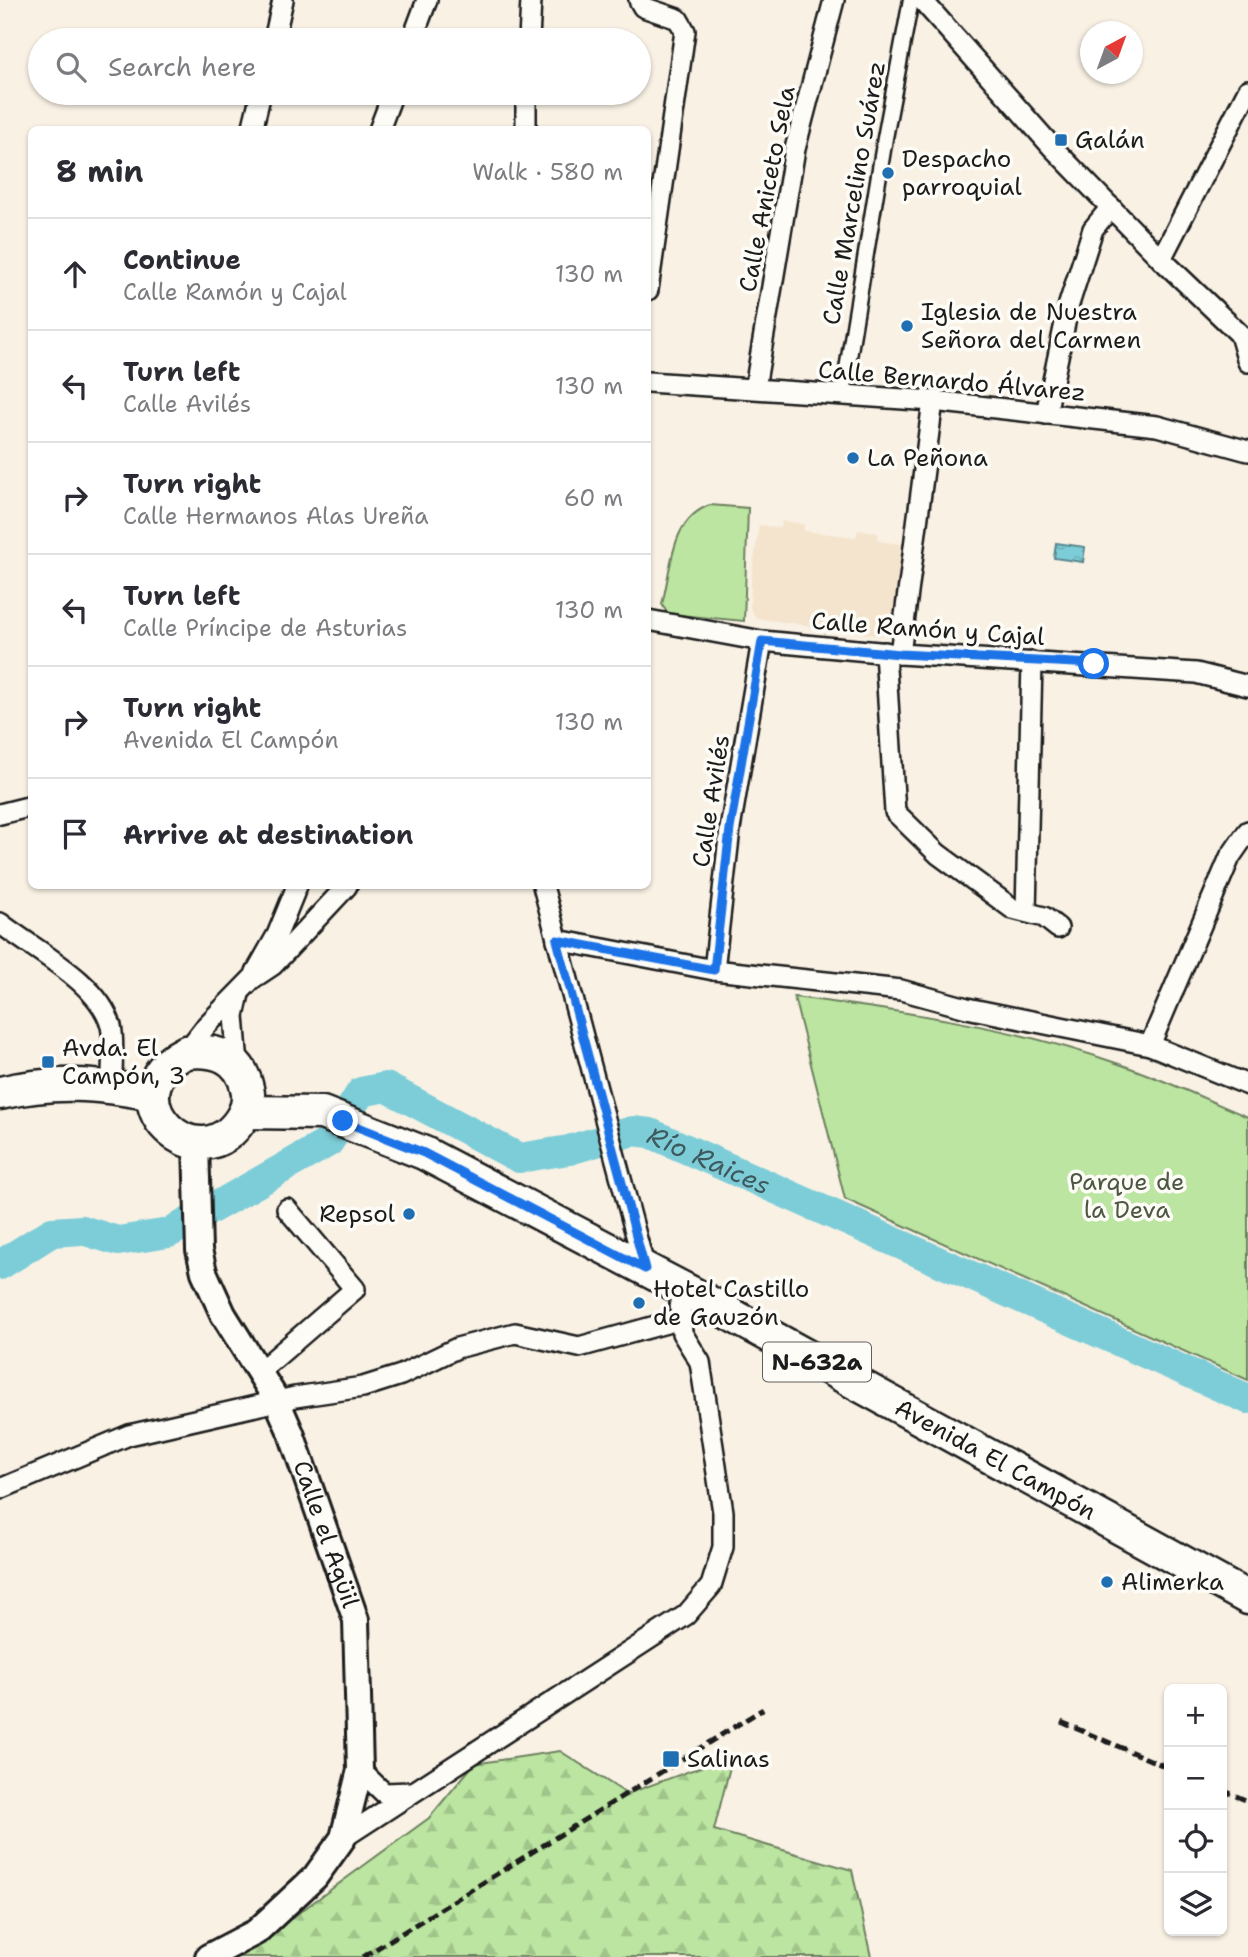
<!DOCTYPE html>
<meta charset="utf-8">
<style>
body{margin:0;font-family:"Shantell Sans",sans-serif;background:#f2f2f3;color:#2b2b33}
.controls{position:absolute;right:21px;bottom:21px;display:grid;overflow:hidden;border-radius:10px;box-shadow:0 2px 5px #0004}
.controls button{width:63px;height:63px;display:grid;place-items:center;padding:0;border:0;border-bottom:2px solid #e1e1e2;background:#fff;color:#2b2b33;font:35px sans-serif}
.compass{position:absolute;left:1080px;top:21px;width:63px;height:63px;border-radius:50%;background:#fff;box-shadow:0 2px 5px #0004;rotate:41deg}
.stop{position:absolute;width:21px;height:21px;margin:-16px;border:5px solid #1a73e8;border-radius:50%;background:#fff}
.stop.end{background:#1a73e8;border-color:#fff;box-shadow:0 2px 7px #0008}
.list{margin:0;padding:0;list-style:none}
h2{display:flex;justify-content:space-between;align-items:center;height:91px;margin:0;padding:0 28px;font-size:30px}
h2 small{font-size:23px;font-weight:400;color:#7c7c81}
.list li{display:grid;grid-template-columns:46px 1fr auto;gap:21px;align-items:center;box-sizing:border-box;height:112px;padding:0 28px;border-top:2px solid #e1e1e2}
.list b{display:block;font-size:26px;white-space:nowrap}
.list p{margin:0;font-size:23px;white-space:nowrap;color:#7c7c81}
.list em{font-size:23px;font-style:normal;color:#7c7c81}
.icon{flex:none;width:38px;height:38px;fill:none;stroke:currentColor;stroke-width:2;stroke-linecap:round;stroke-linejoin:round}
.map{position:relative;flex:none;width:1248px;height:1957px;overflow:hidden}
.search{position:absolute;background:#fff;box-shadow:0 2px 5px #0004;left:28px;top:28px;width:623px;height:77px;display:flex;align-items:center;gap:18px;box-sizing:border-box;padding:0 24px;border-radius:38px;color:#7c7c81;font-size:26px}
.panel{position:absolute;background:#fff;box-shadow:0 2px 5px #0004;left:28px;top:126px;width:623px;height:763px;border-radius:10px}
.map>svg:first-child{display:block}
.built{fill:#f4e4cd}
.green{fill:#bbe5a1;stroke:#6c805e;stroke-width:2}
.forest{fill:url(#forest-firs);stroke:#6c805e;stroke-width:2}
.water{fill:url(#water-ripples);stroke:#56868d;stroke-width:2}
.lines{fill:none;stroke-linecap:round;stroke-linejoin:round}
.river{stroke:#7dcdd8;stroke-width:30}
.pedestrian-casing{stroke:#1c1c1c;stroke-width:19}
.minor-casing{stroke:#1c1c1c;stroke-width:24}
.tertiary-casing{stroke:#1c1c1c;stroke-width:30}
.primary-casing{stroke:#1c1c1c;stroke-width:37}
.pedestrian{stroke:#fdfcf7;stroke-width:14}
.minor{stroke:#fdfcf7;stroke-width:19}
.tertiary{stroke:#fdfcf7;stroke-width:24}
.primary{stroke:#fdfcf7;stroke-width:32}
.rail{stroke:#1c1c1c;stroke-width:5;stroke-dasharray:10 5;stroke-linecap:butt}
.route{stroke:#1a73e8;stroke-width:9}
.poi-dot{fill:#1f6fb2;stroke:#fdfcf7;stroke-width:2.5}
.labels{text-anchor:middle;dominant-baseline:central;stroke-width:7;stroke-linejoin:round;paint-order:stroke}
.shield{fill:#fdfcf7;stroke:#605f5e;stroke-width:2}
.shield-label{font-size:23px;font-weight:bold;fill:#1c1c1c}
.poi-label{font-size:24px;fill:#1c1c1c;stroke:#fdfcf7;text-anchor:start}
.street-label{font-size:24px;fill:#1c1c1c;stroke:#fdfcf7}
.park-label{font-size:24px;fill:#4c5844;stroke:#fdfcf7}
.water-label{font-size:26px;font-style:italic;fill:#3e5a5e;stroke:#fdfcf7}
</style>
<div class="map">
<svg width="1248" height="1957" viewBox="0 0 1248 1957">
<defs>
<pattern id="forest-firs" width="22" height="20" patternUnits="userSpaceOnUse" patternTransform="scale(1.75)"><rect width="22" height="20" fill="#bbe5a1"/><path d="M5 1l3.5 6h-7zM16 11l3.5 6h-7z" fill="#a0c48a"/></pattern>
<pattern id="water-ripples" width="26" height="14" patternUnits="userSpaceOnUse" patternTransform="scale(1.75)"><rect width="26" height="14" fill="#7dcdd8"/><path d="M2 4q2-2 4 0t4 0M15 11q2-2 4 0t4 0" fill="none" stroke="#6bafb9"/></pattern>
</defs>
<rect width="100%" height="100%" fill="#f9f1e4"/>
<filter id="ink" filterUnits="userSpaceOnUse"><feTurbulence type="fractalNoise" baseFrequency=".0143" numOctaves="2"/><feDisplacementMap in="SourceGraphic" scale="14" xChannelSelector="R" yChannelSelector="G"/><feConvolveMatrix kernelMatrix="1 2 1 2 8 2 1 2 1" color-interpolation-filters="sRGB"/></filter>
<g filter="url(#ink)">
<path class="built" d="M782,521L804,524V531L856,537L858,530L878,533V541L901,544L893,624L880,636L756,618L750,608L751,581L759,525L781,528Z"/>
<g class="green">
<path d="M710,505L748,508L744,621L668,614L662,604C672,568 670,519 710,505Z"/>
<path d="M794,997C902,1011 1015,1027 1119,1064C1163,1079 1205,1099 1248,1117V1380L845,1199Z"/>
</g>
<path class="forest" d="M560,1751L627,1794L733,1755L714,1830L852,1870L871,1957H226L256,1944L429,1818L474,1764Z"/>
<path class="water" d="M1056,543L1085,547L1083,562L1054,558Z"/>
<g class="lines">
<path class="river" id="s1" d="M0,1265L52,1232L82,1230L118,1241L169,1233L329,1142L361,1092L386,1087L519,1158L569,1150L633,1131L650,1133L1248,1399"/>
<defs>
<path id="pedestrian" d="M843,394L885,138L911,0"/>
<g id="minor">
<path d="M639,0L643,7L678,19L685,31L648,290"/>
<path d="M922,0L1053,148L1161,259L1248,342"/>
<path d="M274,40L283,0"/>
<path d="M412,40L427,0"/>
<path d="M529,40L531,0"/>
<path d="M252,130L261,93"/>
<path d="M379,130L393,93"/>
<path d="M526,130V93"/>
<path d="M1161,259L1248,90"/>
<path d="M1241,338L1248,362"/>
<path d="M648,382L933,401L1157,426L1248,451"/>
<path d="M755,388L795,149L834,0"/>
<path d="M1046,414L1069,304L1093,229L1111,207"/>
<path d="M648,620L762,641L900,654L1196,673L1248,686"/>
<path d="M885,652L895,812L938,854L1013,909L1044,917L1058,928"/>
<path d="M900,654L933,401"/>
<path d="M0,814L32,806"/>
<path d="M543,886L645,1269"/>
<path d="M1026,912L1032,662"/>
<path d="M0,923C34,950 99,982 111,1026C115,1044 111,1068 112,1087"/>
<path d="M557,940L714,970L901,990L967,1008L1150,1045L1248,1085"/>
<path d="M714,970L730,829L762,641"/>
<path d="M256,972L277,935L297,886"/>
<path d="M1150,1045L1230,857L1248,831"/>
<path d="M186,1052L206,1026L252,979L273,965L347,886"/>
<path d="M238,1064L234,1016L239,994"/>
<path d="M259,1372L355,1289L287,1209"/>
<path d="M0,1489L129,1435L295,1397L363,1387L401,1375L457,1348L515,1333L579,1347L681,1319"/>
<path d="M360,1770L384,1793L411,1792"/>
<path d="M343,1838L686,1615L711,1586L723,1547V1512L700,1362L682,1333L680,1303L683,1289"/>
</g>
<g id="tertiary">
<path id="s2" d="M196,1143L199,1250L204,1272L223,1314L277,1401L291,1433L356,1620L360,1770L343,1838L315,1877L256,1932L208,1957"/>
</g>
<g id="primary">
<path d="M186,1052C216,1049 240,1056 247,1088C249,1096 248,1106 244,1114C202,1191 101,1095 186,1052Z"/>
<path d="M0,1093C56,1080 97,1084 153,1094"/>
<path id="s3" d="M245,1112L322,1113L424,1153L699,1297L1248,1598"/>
</g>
</defs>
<use href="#pedestrian" class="pedestrian-casing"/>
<use href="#minor" class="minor-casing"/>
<use href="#tertiary" class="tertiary-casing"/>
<use href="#primary" class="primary-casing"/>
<use href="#pedestrian" class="pedestrian"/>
<use href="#minor" class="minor"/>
<use href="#tertiary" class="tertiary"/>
<use href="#primary" class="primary"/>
<g class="rail">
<path d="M1061,1722L1169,1768"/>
<path d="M1222,1790L1248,1801"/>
<path d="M363,1957L763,1709"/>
</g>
</g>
</g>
<g class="lines" filter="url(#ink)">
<path class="route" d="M343,1121L424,1153L645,1269L557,940L714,970L730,829L762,641L900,654L1094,664"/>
</g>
<g class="poi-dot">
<rect x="1054" y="133" width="14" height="14" rx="3.5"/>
<circle cx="888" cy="173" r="7"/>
<circle cx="907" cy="326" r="7"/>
<circle cx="853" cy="458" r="7"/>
<rect x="41" y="1055" width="14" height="14" rx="3.5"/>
<circle cx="409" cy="1214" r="7"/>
<circle cx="639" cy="1303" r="7"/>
<circle cx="1107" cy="1582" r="7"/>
<rect x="662" y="1750" width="18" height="18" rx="3.5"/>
</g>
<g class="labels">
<rect class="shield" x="763" y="1342.5" width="108" height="39" rx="5"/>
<g class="shield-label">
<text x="817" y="1362">N-632a</text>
</g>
<g class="poi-label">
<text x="1075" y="140">Galán</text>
<text x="902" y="159">Despacho<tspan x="902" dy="28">parroquial</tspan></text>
<text x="921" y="312">Iglesia de Nuestra<tspan x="921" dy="28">Señora del Carmen</tspan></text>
<text x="867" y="458">La Peñona</text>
<text x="62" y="1048">Avda. El<tspan x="62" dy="28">Campón, 3</tspan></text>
<text x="395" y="1214" text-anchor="end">Repsol</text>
<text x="653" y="1289">Hotel Castillo<tspan x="653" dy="28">de Gauzón</tspan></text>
<text x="1121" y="1582">Alimerka</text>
<text x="687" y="1759">Salinas</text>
</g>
<g class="street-label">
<text transform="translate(767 189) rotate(-79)">Calle Aniceto Sela</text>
<text transform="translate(854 193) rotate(-80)">Calle Marcelino Suárez</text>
<text transform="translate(952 381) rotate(5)">Calle Bernardo Álvarez</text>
<text transform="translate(928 629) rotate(4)">Calle Ramón y Cajal</text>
<text transform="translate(711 801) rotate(-81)">Calle Avilés</text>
<text stroke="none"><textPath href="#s3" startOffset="835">Avenida El Campón</textPath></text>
<text stroke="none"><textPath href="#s2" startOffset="420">Calle el Agüil</textPath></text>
</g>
<g class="park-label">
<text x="1127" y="1182">Parque de<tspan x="1127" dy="28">la Deva</tspan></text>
</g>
<g class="water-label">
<text stroke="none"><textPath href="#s1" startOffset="800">Río Raices</textPath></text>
</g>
</g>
</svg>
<div class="controls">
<button>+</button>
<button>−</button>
<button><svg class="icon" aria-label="locate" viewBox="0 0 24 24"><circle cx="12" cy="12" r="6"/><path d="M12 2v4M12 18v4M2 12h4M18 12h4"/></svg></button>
<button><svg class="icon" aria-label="layers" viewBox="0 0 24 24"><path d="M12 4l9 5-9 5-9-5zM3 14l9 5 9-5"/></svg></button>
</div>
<svg class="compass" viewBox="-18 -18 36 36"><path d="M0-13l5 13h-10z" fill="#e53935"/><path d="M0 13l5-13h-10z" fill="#7c7c81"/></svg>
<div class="stop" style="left:1094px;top:664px"></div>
<div class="stop end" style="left:343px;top:1121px"></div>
<div class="search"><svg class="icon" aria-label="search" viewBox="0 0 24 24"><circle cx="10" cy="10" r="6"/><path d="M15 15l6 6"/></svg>Search here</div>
<section class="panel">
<h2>8 min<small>Walk · 580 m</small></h2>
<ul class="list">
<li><svg class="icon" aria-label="ahead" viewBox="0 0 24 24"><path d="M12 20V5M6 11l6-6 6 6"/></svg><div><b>Continue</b><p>Calle Ramón y Cajal</p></div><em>130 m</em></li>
<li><svg class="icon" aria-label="left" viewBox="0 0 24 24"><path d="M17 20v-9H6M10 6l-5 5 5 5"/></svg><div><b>Turn left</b><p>Calle Avilés</p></div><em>130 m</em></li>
<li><svg class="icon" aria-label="right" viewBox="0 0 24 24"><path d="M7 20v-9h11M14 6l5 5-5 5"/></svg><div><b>Turn right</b><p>Calle Hermanos Alas Ureña</p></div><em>60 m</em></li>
<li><svg class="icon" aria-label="left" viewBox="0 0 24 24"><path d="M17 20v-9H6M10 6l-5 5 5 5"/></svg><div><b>Turn left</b><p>Calle Príncipe de Asturias</p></div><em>130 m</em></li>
<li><svg class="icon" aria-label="right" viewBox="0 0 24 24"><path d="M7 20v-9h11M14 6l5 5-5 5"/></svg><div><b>Turn right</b><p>Avenida El Campón</p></div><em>130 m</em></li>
<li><svg class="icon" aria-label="arrive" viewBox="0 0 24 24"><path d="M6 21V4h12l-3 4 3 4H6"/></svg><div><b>Arrive at destination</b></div></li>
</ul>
</section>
</div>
